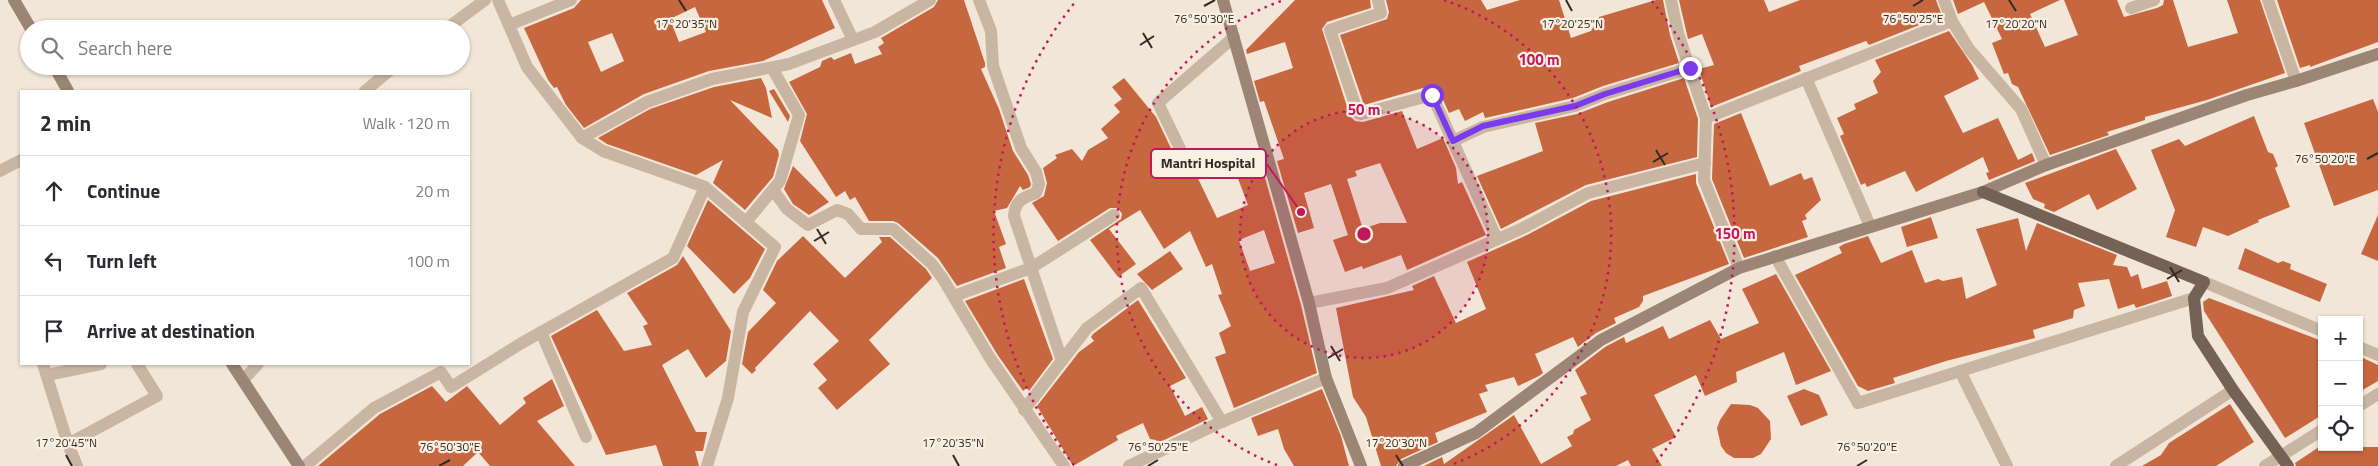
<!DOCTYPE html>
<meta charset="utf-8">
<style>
body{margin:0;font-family:"Titillium Web",sans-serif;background:#f7f7f7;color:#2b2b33}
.controls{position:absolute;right:15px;bottom:15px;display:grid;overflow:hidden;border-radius:0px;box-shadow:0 1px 4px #0004}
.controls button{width:45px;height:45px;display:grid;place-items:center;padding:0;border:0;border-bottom:1px solid #e1e1e2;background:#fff;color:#2b2b33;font:25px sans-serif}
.stop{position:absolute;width:15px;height:15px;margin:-11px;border:4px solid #7c3aed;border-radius:50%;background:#fff}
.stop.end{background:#7c3aed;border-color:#fff;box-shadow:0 1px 5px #0008}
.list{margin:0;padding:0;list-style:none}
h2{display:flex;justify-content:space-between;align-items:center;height:65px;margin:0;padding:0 20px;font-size:21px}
h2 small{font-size:16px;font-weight:400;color:#7c7c81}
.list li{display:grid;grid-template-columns:32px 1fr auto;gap:15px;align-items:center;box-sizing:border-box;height:70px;padding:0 20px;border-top:1px solid #e1e1e2}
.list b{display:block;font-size:19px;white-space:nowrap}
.list em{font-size:16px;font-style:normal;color:#7c7c81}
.icon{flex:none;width:28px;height:28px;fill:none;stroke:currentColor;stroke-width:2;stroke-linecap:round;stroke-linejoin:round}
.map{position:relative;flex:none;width:2378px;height:466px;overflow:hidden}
.search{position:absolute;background:#fff;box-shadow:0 1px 4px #0004;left:20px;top:20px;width:450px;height:55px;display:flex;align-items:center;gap:12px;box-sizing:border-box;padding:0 18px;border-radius:28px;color:#7c7c81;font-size:19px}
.panel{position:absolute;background:#fff;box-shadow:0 1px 4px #0004;left:20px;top:90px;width:450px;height:275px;border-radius:0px}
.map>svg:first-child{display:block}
.building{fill:#c66740;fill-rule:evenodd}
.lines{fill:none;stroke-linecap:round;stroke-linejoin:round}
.street{stroke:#c8b6a3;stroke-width:12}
.secondary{stroke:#9c8575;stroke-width:12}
.primary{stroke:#756256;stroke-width:12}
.route{stroke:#7c3aed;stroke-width:6}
.ticks{fill:none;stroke:#332a25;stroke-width:2}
.ring{fill:none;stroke:#c2185b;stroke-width:2.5;stroke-dasharray:2.5 5}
.ticks-label{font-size:12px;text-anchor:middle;fill:#332a25;stroke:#f9f0e3;stroke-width:4.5;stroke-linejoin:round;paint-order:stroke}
.centre{fill:#c2185b;stroke:#f9f0e3;stroke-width:2.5}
.ring-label{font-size:15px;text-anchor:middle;font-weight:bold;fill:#c2185b;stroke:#f9f0e3;stroke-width:4.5;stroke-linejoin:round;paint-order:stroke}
.leader{fill:none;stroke:#c2185b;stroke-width:2}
.callout-dot{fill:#c2185b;stroke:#f9f0e3;stroke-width:2}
.callout{fill:#f9f0e3;stroke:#c2185b;stroke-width:2}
.callout-label{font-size:14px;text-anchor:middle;font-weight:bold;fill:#332a25}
</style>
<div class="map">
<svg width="2378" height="466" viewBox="0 0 2378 466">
<rect width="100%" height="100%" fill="#f1e6d7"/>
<g class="building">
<path d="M581,0H822L835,28L763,61L709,71L644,94L584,128L566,105L557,87L554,88L548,80L524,28L574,8ZM695,7L706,32L679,42L670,19ZM612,33L624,61L601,72L588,42Z"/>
<path d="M938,0H964L985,63V67L981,69L999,109L1013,151L1028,175L1031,184L1030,187L1023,190L1020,186L1007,208L994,211L1006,244L999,247L1006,268L957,286L938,258L898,223L893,221H869L855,197L850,200L845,191L836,197L800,141L807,114L789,82L820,67L822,61L831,57L834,60L851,53L855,64L882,54L878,47L884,43L881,38L934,7Z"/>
<path d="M1295,0H1370L1371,8L1327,22L1322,29L1350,116L1355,121L1363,122L1402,111L1417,149L1443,138L1456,168L1458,184L1462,182L1486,235L1407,270L1401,255L1363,269L1362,266L1345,272L1333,240L1348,235L1331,184L1304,193L1314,228L1298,233L1277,161L1284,159L1264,101L1260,102L1254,81L1293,68L1285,42L1247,54L1246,50ZM1380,163L1407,223H1380L1363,229L1347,179L1357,176L1355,171Z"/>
<path d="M1386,0H1481L1487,10L1520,0H1559L1571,38L1591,31L1599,17L1656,0H1663L1670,35L1679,63L1603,86L1573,98L1485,118L1483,112L1465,121L1459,109L1449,113L1439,91L1430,86L1364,105L1340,35L1387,19L1389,12Z"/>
<path d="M1679,0H1764L1769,12L1800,0H1936L1942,16L1869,45L1866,41L1799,66L1801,71L1711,107L1699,69L1714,65L1702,34L1688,39Z"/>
<path d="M1953,0H2060L2030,14L2045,47L2078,35L2064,0H2117L2124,17L2157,8L2163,5L2164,0H2173L2188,47L2238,33L2227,0H2260L2285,73L2207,100L2145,117V120L2107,132L2109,135L2050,155L2018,87L2012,84L2008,73L2004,74L1992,43L2002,39L1984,2L1958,14Z"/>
<path d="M2277,0H2378V42L2310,67V65L2300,68Z"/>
<path d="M1949,31L1972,65L1979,79L1944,96L1963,133L1998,118L2018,160L2032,153L2035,161L1989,180L1986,173L1989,172L1983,157L1916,192L1905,171L1867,187L1865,183L1861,185L1840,136L1844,134L1837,118L1856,109L1854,104L1878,93L1873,81L1881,72L1875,60Z"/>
<path d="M761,78L766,88L772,118L730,100L778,150L779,155L773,177L745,210L713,183L723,160L696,175L607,144L598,138L650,109L714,87Z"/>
<path d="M1124,78L1156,117L1179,165L1185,169L1192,166L1217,218L1248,205L1237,176L1262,167L1301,305L1317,373L1234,408L1215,357L1226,353L1219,333L1231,326L1218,295L1222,294L1212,264L1206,267L1190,231L1164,249L1140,210L1109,229L1136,264L1118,277L1090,240L1121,219L1122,214L1118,208H1110L1058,241L1032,203L1044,196L1047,183L1043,168L1057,158L1055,155L1072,149L1082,161L1088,150L1108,138L1101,129L1120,112L1114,105L1122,99L1112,87ZM1264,230L1275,263L1250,271L1239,240Z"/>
<path d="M1684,78L1698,119L1697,157L1586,185L1501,229L1477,176L1543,151L1535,123L1577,114L1608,102Z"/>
<path d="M774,89L790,116L788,122L769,91Z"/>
<path d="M2373,99L2378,112V190L2334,206L2304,123Z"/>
<path d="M1741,113L1770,186L1801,173L1804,180L1812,177L1821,200L1805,215L1807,219L1802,221L1808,237L1744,258L1712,179L1714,124Z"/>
<path d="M2254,116L2268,152L2273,154L2278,166L2275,168L2290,207L2258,220L2259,222L2228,236L2203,227L2196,247L2166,237L2175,210L2151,150L2179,139L2185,146Z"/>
<path d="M2116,149L2137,189L2097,210L2089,194L2054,212L2044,208L2045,204L2033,199L2025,183Z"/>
<path d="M793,166L829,202L809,215L793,204L784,189Z"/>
<path d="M1696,174V183L1729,264L1643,296V301L1639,307L1614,318L1616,323L1596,333L1578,347L1573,337L1535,354L1543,373L1539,376L1518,386L1514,377L1485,385L1488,391L1479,394L1487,412L1435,433L1438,442L1401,459L1396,466H1381L1366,417L1353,397L1336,308L1414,290L1412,286L1434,276L1456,323L1486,309L1467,262L1527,235L1591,201Z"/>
<path d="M708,200L765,249L750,278L734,294L687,246Z"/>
<path d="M2378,215V261L2361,254Z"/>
<path d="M1931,217L1938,238L1907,247L1901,227Z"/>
<path d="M2018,218L2026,251L2037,223L2117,255L2113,265L2127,267L2131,277L2138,274L2142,289L2167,281L2172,296L2136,308L2134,304L2118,309L2109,279L2078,283L2085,306L2074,310L2073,318L2033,330L2035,338L1946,361L1893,378L1895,383L1868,391L1858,386L1795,275L1842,253L1839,247L1844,244L1868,236L1881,263L1912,250L1925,283L1938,279L1943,281L1962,277L1966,299L1997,285L1976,229Z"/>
<path d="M803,236L845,278L882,242L879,237H890L926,269L932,278L869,340L890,364L837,410L818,388L827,380L813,364L839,341L810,311L755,368L756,370L752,374L742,364L748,332L776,303L763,290L777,261Z"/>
<path d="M2245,248L2278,263L2283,261L2291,264L2290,269L2327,284L2320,302L2238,269Z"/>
<path d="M1170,251L1183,269L1152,290L1137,274Z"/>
<path d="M683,256L731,331L726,361L706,378L688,349L662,365L696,432H707L703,451H695L699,466H663L656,445L606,455L551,336L597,310L624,351L652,345L643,326L648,324L627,293L677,265Z"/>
<path d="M1776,274L1831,371L1796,385L1784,352L1736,372L1737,382L1705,396L1696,375L1654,395L1676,437L1652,449L1662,466H1631L1628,460L1616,466H1424L1442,457L1444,464L1514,415L1541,464L1572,446L1567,437L1573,434L1574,430L1591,420L1580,397L1587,394L1575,370L1605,347L1624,337L1626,343L1663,326L1669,339L1710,320L1721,339L1759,323L1742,289Z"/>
<path d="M1024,279L1053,359L1029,391L1027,388L1023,391L997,354L965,301Z"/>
<path d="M2209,298L2322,341V415L2285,438L2204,311L2203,302Z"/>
<path d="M1138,300L1186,378L1170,386L1185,416L1202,407L1208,419L1158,443L1156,440L1150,439L1143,423L1116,436L1118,440L1073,466L1037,406L1079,352L1094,341L1091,337L1093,334Z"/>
<path d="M2359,356L2378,365V381L2359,392Z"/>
<path d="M552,379L564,406L537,421L575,466H490L478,452L463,466H318L380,414L432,386L446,402L467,386L500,425L526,403L523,398Z"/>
<path d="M1322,389L1341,436L1349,466H1294L1284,449L1278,429L1258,436L1251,418Z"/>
<path d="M1804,389L1819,395L1828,415L1801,426L1787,396Z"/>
<path d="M1731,404L1750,405L1758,408L1770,421L1771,439L1761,454L1753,458H1734L1726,453L1721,446L1717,428L1720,420Z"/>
<path d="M2230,404L2254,442L2216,466H2142L2161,455L2169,443Z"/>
<path d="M2319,447H2378V466H2296L2295,463Z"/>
</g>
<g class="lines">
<g class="street">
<path d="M498,0L527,67L582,138L603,151L705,187L775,247L743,312L728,398L707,466"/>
<path d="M834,0L853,40"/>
<path d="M979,0L991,31L993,66L1021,148L1036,172L1039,184L1036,193C1022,198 1015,201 1014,216L1062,361"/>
<path d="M1378,0L1381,13L1330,30L1358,113L1361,114L1432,95L1497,239"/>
<path d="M1671,0L1678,33L1706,118L1704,180L1739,268"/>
<path d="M1944,0L1952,21L1969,49L2021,109L2046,165"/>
<path d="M2268,0L2296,81"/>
<path d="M2131,8L2154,0"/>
<path d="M509,25L571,0"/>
<path d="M446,29L485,0"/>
<path d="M1806,78L1870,226"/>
<path d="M365,91L395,66"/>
<path d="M1706,118L1952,21"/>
<path d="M582,138L647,102L712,79L789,64L875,32L930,0"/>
<path d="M1453,141L1483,127L1575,106L1605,94L1690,68"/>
<path d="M1186,161L1158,103L1234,37"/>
<path d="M0,171L21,160"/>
<path d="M773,190L787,209L808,225L837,210L848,214L861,229H893L932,264L943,279L990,358L1064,466"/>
<path d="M746,222L780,181L799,115L772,68"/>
<path d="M1775,256L1858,403L2194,298"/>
<path d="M2204,282L2322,331"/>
<path d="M954,296L1031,268L1114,215"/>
<path d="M1309,303L1387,288L1523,228L1588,193L1705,163"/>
<path d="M541,332L586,437"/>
<path d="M2359,347L2378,355"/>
<path d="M43,364L68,444L77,466"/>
<path d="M1960,371L2007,466"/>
<path d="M47,375L101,364"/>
<path d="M243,380L258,364"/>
<path d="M2359,406L2378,394"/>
<path d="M1024,410L1087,328L1141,288L1222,422"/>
<path d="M68,444L157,396L137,364"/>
<path d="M305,466L374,408L441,372L451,387L520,344L673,258L705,187"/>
<path d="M1129,466L1217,424L1326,378"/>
<path d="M2116,466L2233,390"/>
<path d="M2265,466L2322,430"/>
</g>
<g class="secondary">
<path d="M14,0L31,29"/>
<path d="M1223,0L1309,303L1326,378L1361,466"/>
<path d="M54,66L68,91"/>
<path d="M232,364L299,466"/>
<path d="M1404,466L1476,433L1601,340L1739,268L1983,192L2046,165L2247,95L2296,81L2378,54"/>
</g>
<path class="primary" d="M1983,192L2204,282L2194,298L2198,336L2233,390L2288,466"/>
</g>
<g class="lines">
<path class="route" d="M1432,95L1453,141L1483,126L1575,106L1605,94L1690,68"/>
</g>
<path class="ticks" d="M679,0L686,11M1566,0L1572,11M2009,0L2016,11M1204,6L1215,0M1913,6L1923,0M1143,33L1152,48M1140,45L1154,36M1656,150L1665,165M2367,159L2378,153M1653,162L1668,153M817,229L826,244M814,241L829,232M2170,267L2179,282M2167,279L2182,270M1331,346L1340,361M1328,358L1343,349M66,455L72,466M953,455L959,466M1396,455L1403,466M439,466L450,460M1148,466L1158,460M1857,466L1867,460"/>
<circle cx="1364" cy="234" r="124" fill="#c2185b" fill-opacity=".12"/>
<g class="ring">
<circle cx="1364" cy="234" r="124"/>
<path d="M1277 465A247 247 0 0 1 1284 0M1444 0A247 247 0 0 1 1451 465"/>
<path d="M1074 465A371 371 0 0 1 1076 1M1652 1A371 371 0 0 1 1654 465"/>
</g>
<g class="ticks-label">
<text x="1204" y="23">76°50'30"E</text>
<text x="1913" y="23">76°50'25"E</text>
<text x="686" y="28">17°20'35"N</text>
<text x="1572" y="28">17°20'25"N</text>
<text x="2016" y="28">17°20'20"N</text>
<text x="2325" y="163">76°50'20"E</text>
<text x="66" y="447">17°20'45"N</text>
<text x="953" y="447">17°20'35"N</text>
<text x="1396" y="447">17°20'30"N</text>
<text x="450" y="451">76°50'30"E</text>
<text x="1158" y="451">76°50'25"E</text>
<text x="1867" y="451">76°50'20"E</text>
</g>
<circle cx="1364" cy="234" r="8" class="centre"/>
<g class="ring-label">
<text x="1539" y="65">100 m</text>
<text x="1364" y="115">50 m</text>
<text x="1735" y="239">150 m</text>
</g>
<path class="leader" d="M1301 212L1266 163"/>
<circle class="callout-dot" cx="1301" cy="212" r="5"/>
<rect class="callout" x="1151" y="149" width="115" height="29" rx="5"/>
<g class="callout-label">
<text x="1208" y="168">Mantri Hospital</text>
</g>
</svg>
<div class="controls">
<button>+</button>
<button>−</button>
<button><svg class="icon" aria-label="locate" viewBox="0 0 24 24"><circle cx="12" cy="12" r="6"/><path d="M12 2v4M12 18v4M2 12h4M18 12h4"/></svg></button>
</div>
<div class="stop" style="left:1432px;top:95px"></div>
<div class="stop end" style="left:1690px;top:68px"></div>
<div class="search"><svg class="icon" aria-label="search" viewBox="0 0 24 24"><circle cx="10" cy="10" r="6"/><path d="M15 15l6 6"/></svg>Search here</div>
<section class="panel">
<h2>2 min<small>Walk · 120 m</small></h2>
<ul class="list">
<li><svg class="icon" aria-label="ahead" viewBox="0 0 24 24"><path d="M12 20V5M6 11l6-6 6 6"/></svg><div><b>Continue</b></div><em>20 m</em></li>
<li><svg class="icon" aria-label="left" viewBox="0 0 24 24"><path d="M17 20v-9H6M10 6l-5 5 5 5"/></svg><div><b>Turn left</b></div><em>100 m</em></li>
<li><svg class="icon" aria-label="arrive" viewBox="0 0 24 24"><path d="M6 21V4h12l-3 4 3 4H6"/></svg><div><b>Arrive at destination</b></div></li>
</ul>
</section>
</div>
